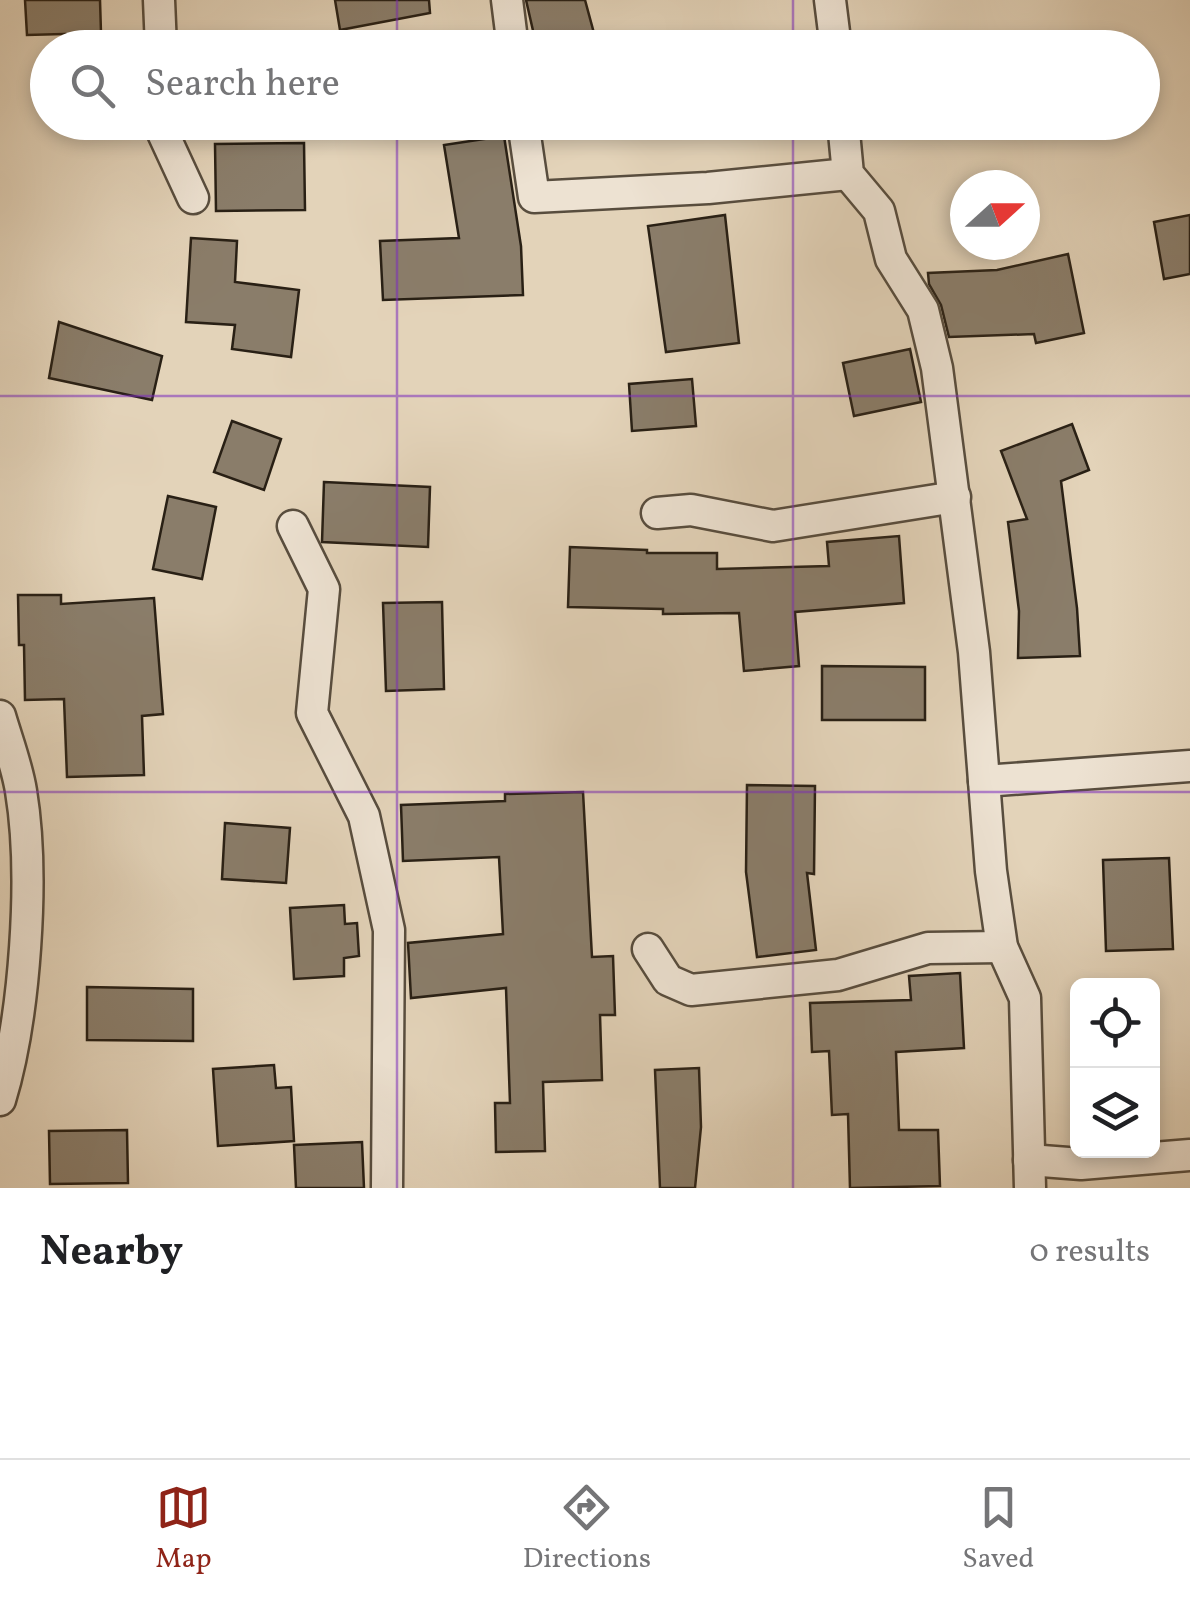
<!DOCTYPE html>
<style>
body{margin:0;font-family:Vollkorn,serif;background:#f2f2f2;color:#202124}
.controls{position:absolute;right:30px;bottom:30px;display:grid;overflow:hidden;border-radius:15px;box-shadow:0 5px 15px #0003}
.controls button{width:90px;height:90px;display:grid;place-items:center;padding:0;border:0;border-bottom:2px solid #e0e0e0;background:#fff;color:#202124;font:50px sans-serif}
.compass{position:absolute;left:950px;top:170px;width:90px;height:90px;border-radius:50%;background:#fff;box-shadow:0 5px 15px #0003;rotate:69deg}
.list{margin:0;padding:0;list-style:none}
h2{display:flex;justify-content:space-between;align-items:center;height:130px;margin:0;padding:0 40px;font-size:42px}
h2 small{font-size:32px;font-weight:400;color:#757577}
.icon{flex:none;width:55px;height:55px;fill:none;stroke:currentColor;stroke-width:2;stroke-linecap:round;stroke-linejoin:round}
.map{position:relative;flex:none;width:1190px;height:1188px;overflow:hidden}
.search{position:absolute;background:#fff;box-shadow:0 5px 15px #0003;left:30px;right:30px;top:30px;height:110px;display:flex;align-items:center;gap:25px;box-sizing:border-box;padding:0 35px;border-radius:55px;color:#757577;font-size:38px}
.sheet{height:270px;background:#fff}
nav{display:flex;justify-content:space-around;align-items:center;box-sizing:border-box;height:140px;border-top:2px solid #e0e0e0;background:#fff;font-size:28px;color:#757577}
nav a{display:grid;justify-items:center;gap:5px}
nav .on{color:#8f2418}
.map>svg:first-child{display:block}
.building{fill:#8a7d6a;stroke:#292015;stroke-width:2.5}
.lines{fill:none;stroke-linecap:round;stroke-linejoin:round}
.minor-casing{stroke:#584d3e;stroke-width:35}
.minor{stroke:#ede2d2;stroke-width:30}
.grid{fill:none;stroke:#7b2cbf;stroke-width:2.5;stroke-opacity:0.55}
</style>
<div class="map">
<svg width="1190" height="1188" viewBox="0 0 1190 1188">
<rect width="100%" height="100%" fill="#e3d3b9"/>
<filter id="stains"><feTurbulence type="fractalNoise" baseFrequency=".002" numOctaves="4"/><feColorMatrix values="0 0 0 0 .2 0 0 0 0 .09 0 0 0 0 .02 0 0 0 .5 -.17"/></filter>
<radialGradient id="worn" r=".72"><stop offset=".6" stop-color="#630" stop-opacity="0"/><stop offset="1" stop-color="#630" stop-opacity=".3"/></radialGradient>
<g class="building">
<path d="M25,0H100L101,33L27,35Z"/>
<path d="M335,0H429L430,13L340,30Z"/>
<path d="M526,0H585L595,37L557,48H537Z"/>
<path d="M504,136L521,246L523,295L383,300L380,241L459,238L444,145Z"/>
<path d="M304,143L305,210L216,211L215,144Z"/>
<path d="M725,215L739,343L666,352L648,226Z"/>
<path d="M1190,215V274L1164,279L1154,222Z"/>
<path d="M191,238L237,241L235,282L299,290L291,357L232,349L235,325L186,322Z"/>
<path d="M1068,254L1084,333L1036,343L1034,334L949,337L941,305L929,284L928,273L997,270Z"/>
<path d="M59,322L162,356L152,400L49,378Z"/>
<path d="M910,349L921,402L854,416L843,363Z"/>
<path d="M692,379L696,426L632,431L629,384Z"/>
<path d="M232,421L281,439L264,490L214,472Z"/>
<path d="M1072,424L1089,470L1061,481L1077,608L1080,656L1018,658L1019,611L1008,522L1027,519L1001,451Z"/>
<path d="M324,482L430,487L428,547L322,542Z"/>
<path d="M168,496L216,507L202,579L153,569Z"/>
<path d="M899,536L904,603L795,612L799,666L744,671L739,613L663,614V609L568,607L570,547L647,550V553H717V569L829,566L827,542Z"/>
<path d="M18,595H61V604L154,598L163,714L142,716L144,775L67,777L64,699L25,700L24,645H19Z"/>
<path d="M442,602L444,689L386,691L383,603Z"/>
<path d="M822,666L925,667V720H822Z"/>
<path d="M747,785L815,786L814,874L807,873L816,950L757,957L746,872Z"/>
<path d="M583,792L592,957L613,956L615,1015H600L602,1080L543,1082L545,1151L496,1152L495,1103H510L506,988L411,998L408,943L503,934L499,857L403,861L401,805L505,801V794Z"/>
<path d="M225,823L290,828L286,883L222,879Z"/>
<path d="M1169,858L1173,949L1106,951L1103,860Z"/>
<path d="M344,905L345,924L357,923L359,956L344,958V976L294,979L290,908Z"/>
<path d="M960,973L964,1048L896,1052L899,1130H938L940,1186L850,1188L848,1114L832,1115L829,1051L812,1052L810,1003L911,1000L909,976Z"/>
<path d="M87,987L193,989V1041L87,1040Z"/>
<path d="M274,1065L276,1088L291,1087L294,1141L218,1146L213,1069Z"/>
<path d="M699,1068L701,1127L695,1188H660L655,1070Z"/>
<path d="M127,1130L128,1183L50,1184L49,1131Z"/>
<path d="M362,1142L364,1188H296L294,1145Z"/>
</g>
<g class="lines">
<defs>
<g id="minor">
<path d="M159,0L161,48"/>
<path d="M507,0L513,48"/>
<path d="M830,0L836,48"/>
<path d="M162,122V131L193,198"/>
<path d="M523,122L534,197L708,188L848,174"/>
<path d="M843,122L848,174L879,211L891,259L923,310L937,368L974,652L991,871L1002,947L1025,998L1030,1188"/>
<path d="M657,513L691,510L773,526L955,497"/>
<path d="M293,526L324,589L312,713L364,816L389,930L387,1188"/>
<path d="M0,716C7,740 17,766 21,791C35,876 25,1018 0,1100"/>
<path d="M984,781L1190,766"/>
<path d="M648,949L668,980L691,990L838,975L928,948L1002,947"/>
<path d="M1029,1160L1081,1164L1190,1155"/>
</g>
</defs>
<use href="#minor" class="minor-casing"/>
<use href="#minor" class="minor"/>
</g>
<path class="grid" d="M397,0V48M793,0V48M397,122V1188M793,122V1188M0,396H1190M0,792H1190"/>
<rect width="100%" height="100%" filter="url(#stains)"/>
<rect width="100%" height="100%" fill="url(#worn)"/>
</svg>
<div class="controls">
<button><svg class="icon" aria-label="locate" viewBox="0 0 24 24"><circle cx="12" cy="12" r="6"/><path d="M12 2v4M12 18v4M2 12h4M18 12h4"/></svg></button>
<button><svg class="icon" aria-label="layers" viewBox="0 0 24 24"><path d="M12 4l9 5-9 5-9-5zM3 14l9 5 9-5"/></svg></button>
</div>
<svg class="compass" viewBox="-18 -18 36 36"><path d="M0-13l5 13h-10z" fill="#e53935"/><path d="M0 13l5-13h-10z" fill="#757577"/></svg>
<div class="search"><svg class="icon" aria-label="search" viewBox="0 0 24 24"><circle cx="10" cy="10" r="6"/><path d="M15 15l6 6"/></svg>Search here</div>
</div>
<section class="sheet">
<h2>Nearby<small>0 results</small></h2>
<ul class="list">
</ul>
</section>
<nav>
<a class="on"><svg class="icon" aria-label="map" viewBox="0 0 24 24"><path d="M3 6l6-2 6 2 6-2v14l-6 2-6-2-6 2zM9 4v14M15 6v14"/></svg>Map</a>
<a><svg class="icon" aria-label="directions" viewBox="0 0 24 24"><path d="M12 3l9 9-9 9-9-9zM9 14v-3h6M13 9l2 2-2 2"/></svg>Directions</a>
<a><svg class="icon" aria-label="saved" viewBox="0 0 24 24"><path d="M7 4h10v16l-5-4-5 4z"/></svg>Saved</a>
</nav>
